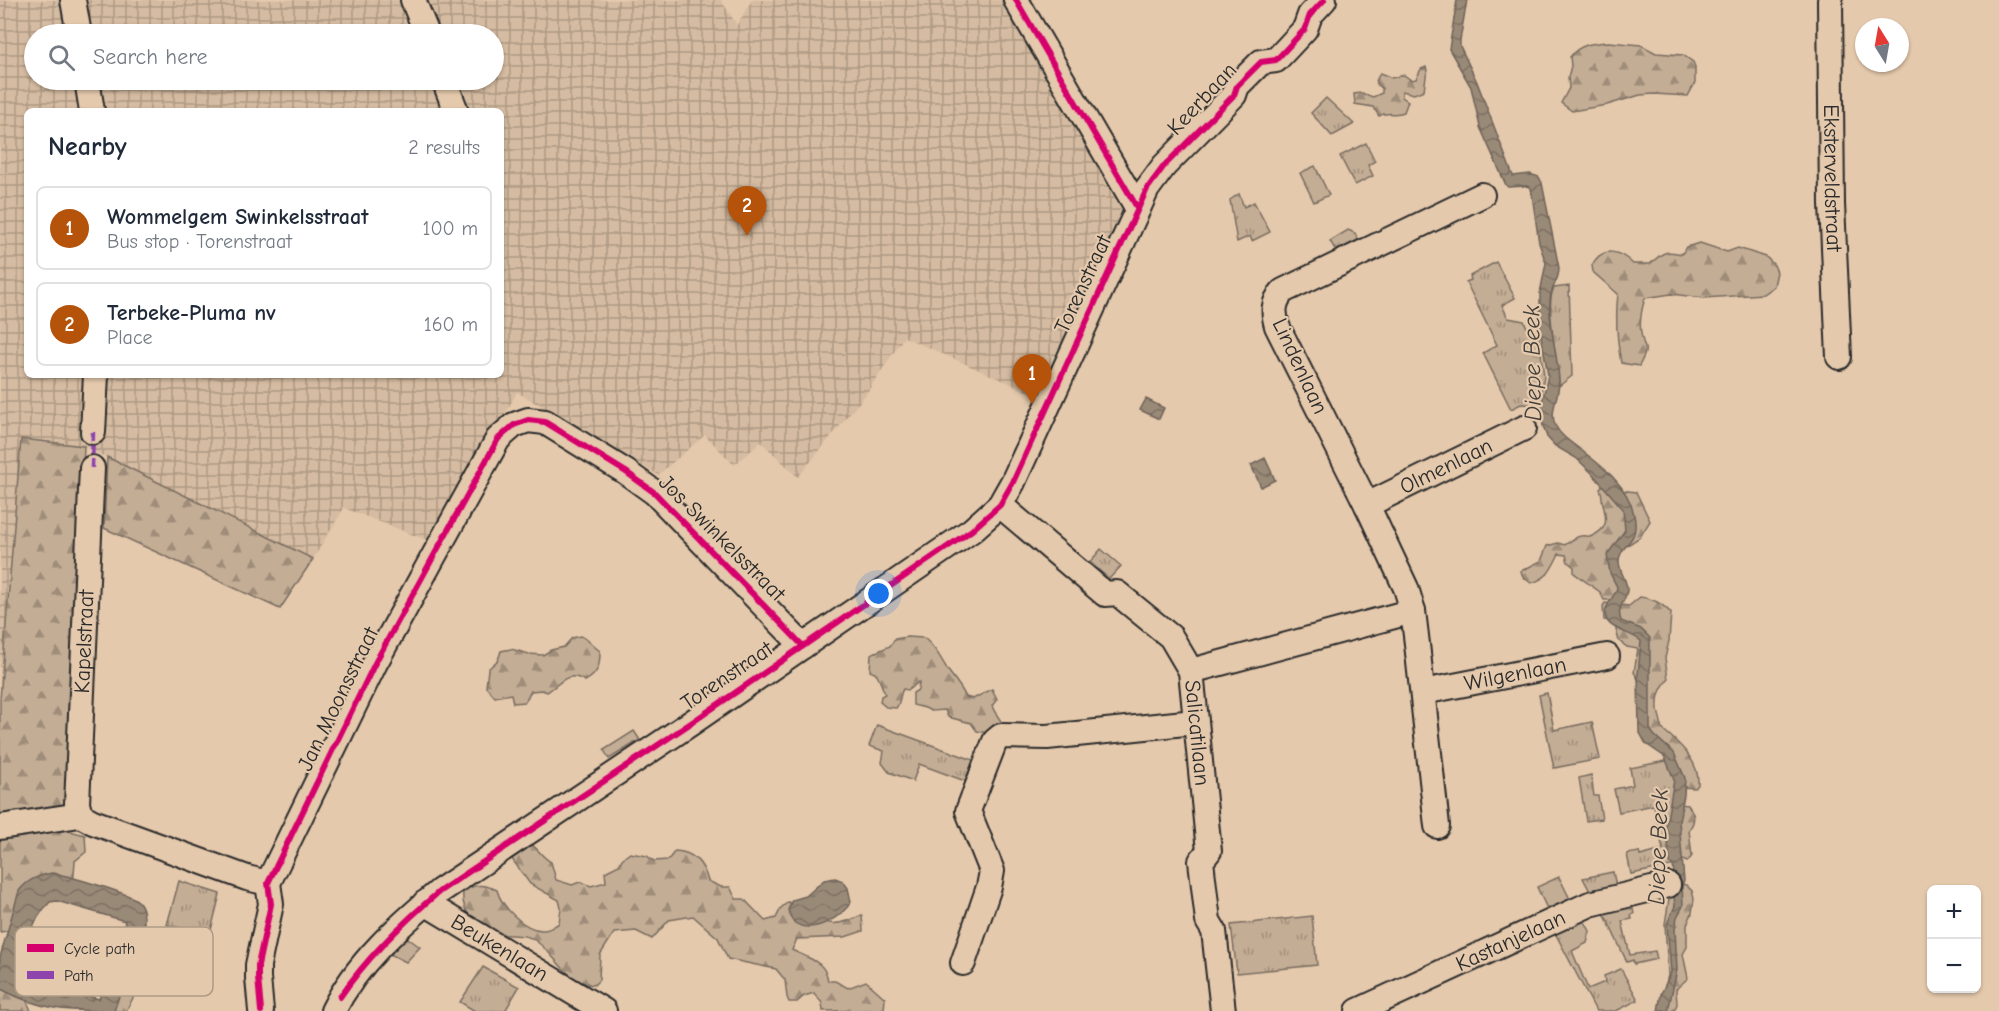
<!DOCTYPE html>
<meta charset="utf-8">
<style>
body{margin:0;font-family:"Comic Neue",sans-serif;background:#f6f6f7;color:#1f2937}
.controls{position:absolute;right:18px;bottom:18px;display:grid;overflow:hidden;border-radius:9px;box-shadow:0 2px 4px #0004}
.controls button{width:54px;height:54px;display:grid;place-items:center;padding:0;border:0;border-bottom:2px solid #e0e1e3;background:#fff;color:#1f2937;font:30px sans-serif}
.compass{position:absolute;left:1855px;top:18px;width:54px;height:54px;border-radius:50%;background:#fff;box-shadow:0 2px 4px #0004;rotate:349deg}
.you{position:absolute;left:879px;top:594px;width:21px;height:21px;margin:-15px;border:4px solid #fff;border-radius:50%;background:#1a73e8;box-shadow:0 0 0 9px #1a73e833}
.badge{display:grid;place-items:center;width:39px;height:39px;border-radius:50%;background:#b45309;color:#fff;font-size:20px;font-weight:700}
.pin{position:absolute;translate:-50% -50px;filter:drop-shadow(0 2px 3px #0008)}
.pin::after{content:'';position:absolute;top:32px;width:21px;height:18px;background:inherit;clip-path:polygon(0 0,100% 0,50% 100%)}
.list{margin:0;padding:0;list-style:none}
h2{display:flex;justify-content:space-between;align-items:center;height:78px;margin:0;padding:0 24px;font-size:26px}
h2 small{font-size:20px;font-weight:400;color:#747a83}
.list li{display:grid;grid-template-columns:39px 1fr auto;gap:18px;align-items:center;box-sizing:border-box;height:84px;margin:0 12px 12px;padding:0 12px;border:2px solid #e0e1e3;border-radius:9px}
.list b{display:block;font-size:22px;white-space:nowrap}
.list p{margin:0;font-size:20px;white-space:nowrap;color:#747a83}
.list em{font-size:20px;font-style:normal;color:#747a83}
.icon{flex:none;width:33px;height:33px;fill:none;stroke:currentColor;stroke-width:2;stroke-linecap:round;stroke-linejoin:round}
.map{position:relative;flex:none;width:1999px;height:1011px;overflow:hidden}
.search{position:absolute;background:#fff;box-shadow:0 2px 4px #0004;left:24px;top:24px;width:480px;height:66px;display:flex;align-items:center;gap:15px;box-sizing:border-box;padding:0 21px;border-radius:33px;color:#747a83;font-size:22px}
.panel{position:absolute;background:#fff;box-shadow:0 2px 4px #0004;left:24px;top:108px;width:480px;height:270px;border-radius:9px}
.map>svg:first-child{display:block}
.industrial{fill:url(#industrial-grid);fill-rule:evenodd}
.grass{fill:url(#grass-tufts);stroke:#786c60;stroke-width:1.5}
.forest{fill:url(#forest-firs);stroke:#786c60;stroke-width:1.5}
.water{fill:url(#water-waves);stroke:#6d6359;stroke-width:1.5;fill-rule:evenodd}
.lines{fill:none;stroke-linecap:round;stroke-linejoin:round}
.minor-casing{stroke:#2b2b2b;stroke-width:28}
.minor{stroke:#e5c9ac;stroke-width:24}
.quiet{stroke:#8e44ad;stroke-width:4.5;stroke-dasharray:9 4.5;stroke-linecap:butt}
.cycleway-casing{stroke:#e5c9ac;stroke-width:10}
.cycleway{stroke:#d6006c;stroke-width:6}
.labels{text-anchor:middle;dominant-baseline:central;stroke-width:4.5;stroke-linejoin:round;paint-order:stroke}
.street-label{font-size:22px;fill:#2b2b2b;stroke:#e5c9ac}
.water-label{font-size:24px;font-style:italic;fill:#413e3a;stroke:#e5c9ac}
.key{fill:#e5c9ac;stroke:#ad9a85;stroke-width:1.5}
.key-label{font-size:16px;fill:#2b2b2b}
</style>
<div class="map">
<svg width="1999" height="1011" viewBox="0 0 1999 1011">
<defs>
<pattern id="industrial-grid" width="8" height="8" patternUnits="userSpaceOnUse" patternTransform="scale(1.5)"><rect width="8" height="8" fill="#d5bba1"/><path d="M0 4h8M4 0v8" fill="none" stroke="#ad9883"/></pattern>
<pattern id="grass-tufts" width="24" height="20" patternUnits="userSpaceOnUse" patternTransform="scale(1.5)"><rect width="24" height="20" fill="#c4ad95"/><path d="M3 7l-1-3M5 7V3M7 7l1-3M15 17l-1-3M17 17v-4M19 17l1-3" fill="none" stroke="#9f8d7a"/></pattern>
<pattern id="forest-firs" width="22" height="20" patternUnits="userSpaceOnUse" patternTransform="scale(1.5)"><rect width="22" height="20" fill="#c4ad95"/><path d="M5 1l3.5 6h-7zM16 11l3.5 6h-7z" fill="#9f8d7a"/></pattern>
<pattern id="water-waves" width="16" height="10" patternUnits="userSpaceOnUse" patternTransform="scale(1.5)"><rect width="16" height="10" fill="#998977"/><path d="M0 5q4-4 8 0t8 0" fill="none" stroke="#7d7062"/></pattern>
</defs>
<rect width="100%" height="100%" fill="#e5c9ac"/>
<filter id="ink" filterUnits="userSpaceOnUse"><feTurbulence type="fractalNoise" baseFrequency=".0167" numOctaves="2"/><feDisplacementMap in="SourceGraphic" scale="12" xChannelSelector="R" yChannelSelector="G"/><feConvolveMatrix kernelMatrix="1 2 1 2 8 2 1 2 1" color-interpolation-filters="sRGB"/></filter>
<g filter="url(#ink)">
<path class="industrial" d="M0,0H721L737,25L752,0H1004L1125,209L1036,395L904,337L866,394L798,477L761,442L734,465L705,435L658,475L517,392L434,543L344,508L313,559L85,447L21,439L0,698ZM34,34H494V80H34ZM27,111H501V375H27Z"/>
<g class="grass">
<path d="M1326,98L1354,124L1332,136L1311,113Z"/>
<path d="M1366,143L1375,161L1368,165L1373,176L1355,185L1340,156Z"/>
<path d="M1315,166L1329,195L1314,202L1300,173Z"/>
<path d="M1239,194L1244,207L1254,202L1270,232L1252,241L1250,236L1237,242L1230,200Z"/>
<path d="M1348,230L1355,233L1358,240L1336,251L1330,241Z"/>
<path d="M1496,262L1515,298L1502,305L1508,318L1524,321L1529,332L1538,329L1544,376L1539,405L1521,404L1511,409L1483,353L1497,345L1466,282L1471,280L1470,276Z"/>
<path d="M1569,286L1572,376L1559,386C1559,364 1544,304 1554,288Z"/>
<path d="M1101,549L1121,566L1109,579L1090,562Z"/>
<path d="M1547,693L1554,730L1592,722L1600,759L1554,768L1539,695Z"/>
<path d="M877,725L973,760L965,781L919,764L913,781L889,772L882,763L884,751L869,746Z"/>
<path d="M634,731L640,740L609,759L604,750Z"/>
<path d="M1671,760L1677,787L1676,865L1631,874L1627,854L1639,852L1640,856L1663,850L1654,805L1619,812L1614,789L1633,785L1630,768Z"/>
<path d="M1591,775L1594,796H1598L1602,819L1586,821L1579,778Z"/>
<path d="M1613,872L1616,886L1592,895L1583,878Z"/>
<path d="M1559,877L1572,903L1549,913L1537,887Z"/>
<path d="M179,881L220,894L210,934L167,925Z"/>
<path d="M1631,900L1634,914L1631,915L1632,919L1622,921L1630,955L1655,951L1657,959L1634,964L1633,960L1627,962L1601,907Z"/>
<path d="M1581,914L1590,931L1587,943L1572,951L1588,989L1605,982L1604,976L1621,969L1638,1000L1616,1011H1596L1552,927Z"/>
<path d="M1312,916L1317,965L1237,973L1231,925Z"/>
<path d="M405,936L420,947L406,962L390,954Z"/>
<path d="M483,967L519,987L505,1011H475L460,1002Z"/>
</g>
<g class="forest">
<path d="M1609,42L1641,45L1656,53L1683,55L1693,62L1695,67V83L1688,96L1654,94L1640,95L1607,105L1572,111L1561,103L1569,88L1568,77L1571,66L1570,57C1579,44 1593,43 1609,42Z"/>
<path d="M1426,67L1427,70L1424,90L1414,94L1402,91V97L1408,101L1404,112C1395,116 1388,111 1379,116L1373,107L1355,104L1354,94L1361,93L1373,97L1382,93V88L1377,85L1376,81L1380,73L1392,78L1404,75L1411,80L1416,79L1421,69Z"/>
<path d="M1700,243L1727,252L1738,248L1766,257L1774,265L1777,272L1774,286L1763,294L1704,298L1671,294L1645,298C1642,308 1639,322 1641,333C1644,352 1650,345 1639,366L1621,363C1617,340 1615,318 1618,294L1593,272L1592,265C1603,245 1620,251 1633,264H1650C1663,252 1665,250 1682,254L1686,247Z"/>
<path d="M21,439L84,446L68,812L0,820V699Z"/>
<path d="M107,457L313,559L280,609L104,528Z"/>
<path d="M1604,482L1620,490L1636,492L1650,521L1640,537L1623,548L1617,555L1623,583L1614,600H1604L1600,592L1574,573V567L1568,562L1566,555L1559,554C1551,569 1549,578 1531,583L1523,577L1521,571L1541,561L1547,546L1558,543L1565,545C1573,539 1580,533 1590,537C1609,529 1607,520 1603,504C1601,498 1603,495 1600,489Z"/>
<path d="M1640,597C1654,599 1661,603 1671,613L1669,641L1665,658L1668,679C1660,689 1657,696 1658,710C1659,718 1662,719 1661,728C1678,742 1700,761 1698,785L1695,788L1682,787L1674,766L1647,733L1641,684L1634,672L1638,649L1627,647L1619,641L1614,622L1604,620L1603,606L1605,603L1629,606Z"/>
<path d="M581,636C590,640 591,645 600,651C600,664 599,674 585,681C566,670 562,683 547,692L542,690L531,691L525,702L513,703L511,694L495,697L486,687L488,669L498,660L501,651L511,649L529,654L543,655L551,650L564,647L572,638Z"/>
<path d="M907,637L924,638C935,647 940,657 947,669C954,679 960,685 966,697L973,699L992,689L997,699L992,706C997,720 1006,719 1001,736L977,731L971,723L948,717L945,710L931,711L925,708L913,705V693L918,690L919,682L908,690L903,689C899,695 901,702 896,708L886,707L880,702L881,696L885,694L877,674L870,671L871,654L890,646L895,639Z"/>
<path d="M1679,804L1688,805C1695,815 1696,820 1689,830L1692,856L1687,862L1681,859L1672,809Z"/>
<path d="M66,830L85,835L86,852L75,861L73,887L50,891L11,930L0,932V839L10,834Z"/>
<path d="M529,842C538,848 541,857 551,862L556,880L572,885L580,882L591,886L606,882L605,872L619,865L622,859L630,853L647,856L654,861L668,860L675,851C694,852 703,863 708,881L721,887H730L736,899H744L765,921L776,918L781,908L788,902C820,917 825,934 862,915L863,931L845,937L797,939L792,950C807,958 826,961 828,981H835L848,988L866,981L885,998L884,1010L823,1011L822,1003L814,993L804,996L797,1002H789L787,997L785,980L776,969L728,959L718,938L693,916L669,920L652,939L636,931L614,933L600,955L599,980L594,985C565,982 557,956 536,941C525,932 508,937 495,933C477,926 461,914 463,893C473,883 484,884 497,890C501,906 524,930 542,930C548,931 554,926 559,923L561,908L559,900L530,884L512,859L513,848Z"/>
<path d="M1680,884L1686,885L1692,891L1694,899L1692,913L1687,925V947L1683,954L1688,978L1676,989L1677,1004L1674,1011H1665L1663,997L1668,975L1665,924L1669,899L1668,892Z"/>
<path d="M131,950L145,953L134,996L126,1011H97Z"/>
<path d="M0,966L19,982L31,1011H0Z"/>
</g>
<g class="water">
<path d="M1457,0H1467L1460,40V46L1477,82L1513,176L1530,174L1539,177L1542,183L1559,268C1559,280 1553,284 1551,294C1546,316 1558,356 1559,380C1560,396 1549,409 1555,425C1560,435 1569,441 1577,447C1601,465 1628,485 1634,515C1640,543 1621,543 1619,560C1618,571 1628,580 1627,591C1625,603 1616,607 1621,621L1641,629L1650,638V729L1654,735L1674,753L1685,778L1684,795L1679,821L1684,881L1682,885L1683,906L1677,917L1675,929L1677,970L1668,1011H1658L1661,994L1671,972L1667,924L1675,906L1672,879L1674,873L1673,866L1670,863L1666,825L1674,780L1665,757L1646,744L1639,731L1638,675L1641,641C1630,631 1600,629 1606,609C1609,600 1616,595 1617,587L1610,573L1607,555L1625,530L1623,509L1591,472L1576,458L1555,446L1547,437L1543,426L1541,407L1548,375L1540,330V293L1546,263L1539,243L1531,188L1527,186L1508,187L1506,185L1480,127L1471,87L1449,49Z"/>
<path d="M1146,399L1164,408L1159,419L1140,410Z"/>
<path d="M1265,458L1275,480L1261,487L1251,465Z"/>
<path d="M52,873C66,875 129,893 138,901C144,907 144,915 144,923L114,1011C69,1011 42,1011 1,989L0,957L19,891C28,879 38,876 52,873ZM57,901L125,921L122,937L99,999L64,989L63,992L57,990L58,987L29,976L25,972C21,948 33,919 50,902Z"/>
<path d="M835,878L843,881L848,888L851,902C843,917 812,935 795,923C791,920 790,915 788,910L792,900L806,896L824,880Z"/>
</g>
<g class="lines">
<defs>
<g id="minor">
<path d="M73,0L79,34"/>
<path d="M413,0L427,34"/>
<path d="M1016,0L1138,209"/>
<path id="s1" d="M1830,0L1832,204L1839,357"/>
<path d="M87,80L92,111"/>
<path d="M444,80L456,111"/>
<path d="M93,432L96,375"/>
<path id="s2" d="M1000,505L1105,594L1117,593L1171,637L1191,671L1209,851L1201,861L1208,921L1214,931L1223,1011"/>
<path id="s3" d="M1367,505L1524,428"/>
<path d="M1191,671L1413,611"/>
<path id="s4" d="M1423,692L1607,656"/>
<path id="s5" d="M80,815L77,804L92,468"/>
<path d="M1437,826L1417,644L1413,611L1406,588L1367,505L1277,326C1273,312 1273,302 1283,291L1482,195"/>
<path d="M0,827L80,815L93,822L247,878L268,883"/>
<path id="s6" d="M425,903L604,1011"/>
<path d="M963,963L989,887L992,871L968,811L995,741L1001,736L1047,737L1195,722"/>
<path d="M261,1011L258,978V965L271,904L268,883L375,663L498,439L514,425L528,420L545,422L626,472L655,493L803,646"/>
<path d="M333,1011C357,962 399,926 440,891L691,723L972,530L1000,505L1013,482L1147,189L1164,166L1234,95L1237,86L1261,62L1276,60L1305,29L1310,15L1324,0"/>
<path id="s7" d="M1358,1011L1590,904L1668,885"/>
</g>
</defs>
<use href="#minor" class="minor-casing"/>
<use href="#minor" class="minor"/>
<path class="quiet" d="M92,468L93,432"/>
<defs>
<g id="cycleway">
<path d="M1016,0L1138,209"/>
<path d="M340,997C368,956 402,923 440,891L691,723L972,530L1000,505L1013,482L1147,189L1164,166L1234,95L1237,86L1261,62L1276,60L1305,29L1310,15L1324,0"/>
<path d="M261,1011L258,978V965L271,904L268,883L375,663L498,439L514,425L528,420L545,422L626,472L655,493L803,646"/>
</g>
</defs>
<use href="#cycleway" class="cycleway-casing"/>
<use href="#cycleway" class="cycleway"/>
</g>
</g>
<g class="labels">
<g class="street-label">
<text transform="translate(1202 99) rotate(-47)">Keerbaan</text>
<text stroke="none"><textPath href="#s1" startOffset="178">Eksterveldstraat</textPath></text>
<text transform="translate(1083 284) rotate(-65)">Torenstraat</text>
<text transform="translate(1300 366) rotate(65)">Lindenlaan</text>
<text stroke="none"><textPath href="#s3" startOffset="88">Olmenlaan</textPath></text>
<text transform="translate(722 538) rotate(45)">Jos Swinkelsstraat</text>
<text stroke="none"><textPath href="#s5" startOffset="174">Kapelstraat</textPath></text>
<text stroke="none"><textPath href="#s4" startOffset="94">Wilgenlaan</textPath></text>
<text transform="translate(727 676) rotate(-34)">Torenstraat</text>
<text transform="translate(338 699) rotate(-64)">Jan Moonsstraat</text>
<text stroke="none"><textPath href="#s2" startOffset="321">Salicatilaan</textPath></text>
<text stroke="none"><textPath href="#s7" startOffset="168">Kastanjelaan</textPath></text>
<text stroke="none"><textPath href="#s6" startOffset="87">Beukenlaan</textPath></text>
</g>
<g class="water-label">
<text transform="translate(1532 363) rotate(-91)">Diepe Beek</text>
<text transform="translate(1658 847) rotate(-88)">Diepe Beek</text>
</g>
</g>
<rect x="15" y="927" width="198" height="69" rx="9" class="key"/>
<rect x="27" y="944" width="27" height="8" fill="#d6006c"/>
<rect x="27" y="971" width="27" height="8" fill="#8e44ad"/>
<g class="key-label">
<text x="64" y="954">Cycle path</text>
<text x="64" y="981">Path</text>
</g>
</svg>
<div class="controls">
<button>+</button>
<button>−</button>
</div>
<svg class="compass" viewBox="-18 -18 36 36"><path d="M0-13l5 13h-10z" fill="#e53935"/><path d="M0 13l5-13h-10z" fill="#747a83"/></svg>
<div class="you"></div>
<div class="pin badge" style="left:1032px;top:404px">1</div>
<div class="pin badge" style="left:747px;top:236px">2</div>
<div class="search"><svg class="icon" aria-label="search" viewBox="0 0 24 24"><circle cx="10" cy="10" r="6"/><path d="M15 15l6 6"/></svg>Search here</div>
<section class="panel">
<h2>Nearby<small>2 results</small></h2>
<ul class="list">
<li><span class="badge">1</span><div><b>Wommelgem Swinkelsstraat</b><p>Bus stop · Torenstraat</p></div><em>100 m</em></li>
<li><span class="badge">2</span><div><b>Terbeke-Pluma nv</b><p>Place</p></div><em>160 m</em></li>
</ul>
</section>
</div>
